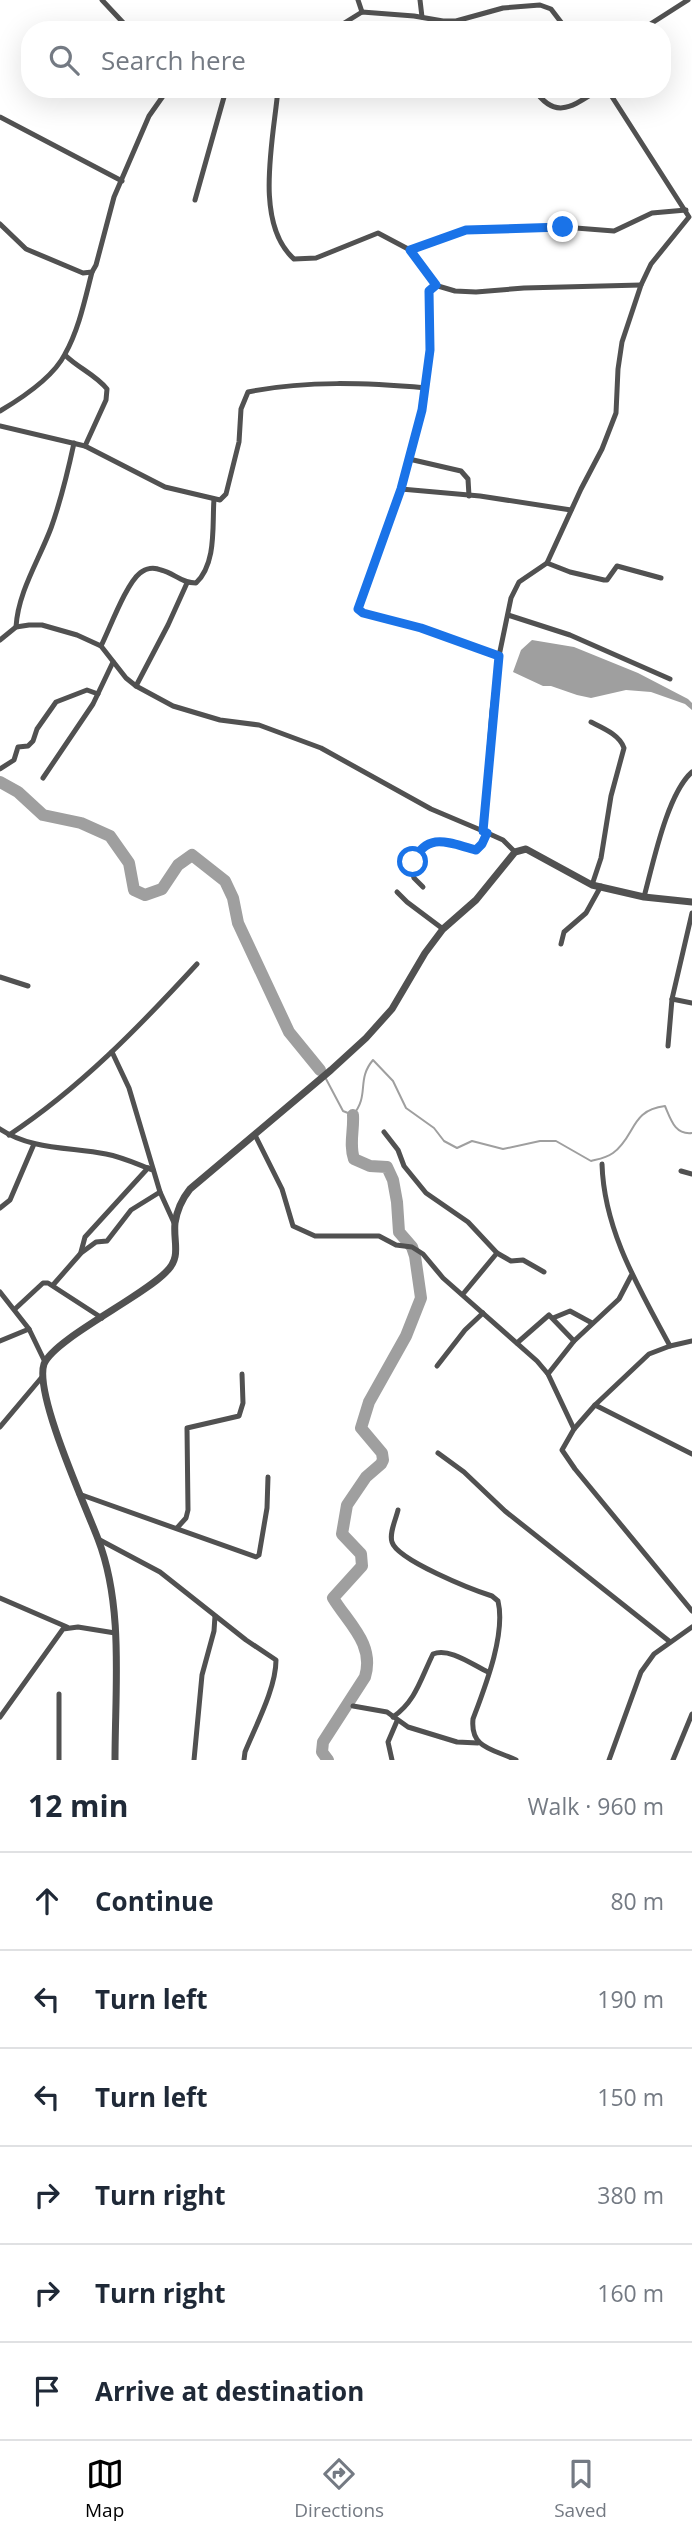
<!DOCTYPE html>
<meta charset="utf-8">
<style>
body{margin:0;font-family:"Open Sans",sans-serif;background:#f2f2f3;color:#1f2937}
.stop{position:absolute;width:21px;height:21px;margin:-16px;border:5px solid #1a73e8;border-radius:50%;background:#fff}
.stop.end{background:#1a73e8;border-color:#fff;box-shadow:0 2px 7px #0008}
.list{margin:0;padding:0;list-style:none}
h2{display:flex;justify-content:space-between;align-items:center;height:91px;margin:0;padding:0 28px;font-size:30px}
h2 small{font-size:23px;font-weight:400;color:#747a83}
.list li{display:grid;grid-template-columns:46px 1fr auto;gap:21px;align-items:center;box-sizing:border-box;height:98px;padding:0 28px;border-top:2px solid #e0e1e3}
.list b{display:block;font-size:26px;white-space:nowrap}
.list em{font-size:23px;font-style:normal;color:#747a83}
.icon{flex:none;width:38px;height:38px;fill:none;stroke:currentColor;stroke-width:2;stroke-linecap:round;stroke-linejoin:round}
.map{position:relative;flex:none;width:692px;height:1760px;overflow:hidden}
.search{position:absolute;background:#fff;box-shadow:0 7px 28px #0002;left:21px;right:21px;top:21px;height:77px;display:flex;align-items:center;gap:18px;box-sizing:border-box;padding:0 24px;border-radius:28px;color:#747a83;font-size:26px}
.sheet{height:679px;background:#fff}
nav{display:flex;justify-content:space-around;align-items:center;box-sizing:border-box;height:98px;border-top:2px solid #e0e1e3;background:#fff;font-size:19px;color:#747a83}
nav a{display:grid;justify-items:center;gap:4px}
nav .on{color:#000}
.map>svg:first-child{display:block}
.water{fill:#9f9f9f}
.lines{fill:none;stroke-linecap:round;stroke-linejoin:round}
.stream{stroke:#9f9f9f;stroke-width:2}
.river{stroke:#9f9f9f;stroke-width:12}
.minor{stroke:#515151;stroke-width:5}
.tertiary{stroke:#515151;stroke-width:7}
.route{stroke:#1a73e8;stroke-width:9}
</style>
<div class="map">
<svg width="692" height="1760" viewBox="0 0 692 1760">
<rect width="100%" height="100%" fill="#fff"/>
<path class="water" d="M532,640L574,647L638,673L688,699L692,703V710L685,704L651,692L626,690L591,698L577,695L551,686H543L513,672L521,650Z"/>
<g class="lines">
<path class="stream" d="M325,1077L343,1111L353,1115C370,1095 356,1080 373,1060L393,1081L406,1108L434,1128L444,1141L457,1148L472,1141L503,1149L540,1141H556L591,1161C599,1159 606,1158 613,1153C636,1136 630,1110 665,1106C671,1120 675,1135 692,1133"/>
<g class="river">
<path d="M0,782L18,792L43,815L81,823L110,836L129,863L134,890L145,895L162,889L178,865L192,855L225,881L233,898L238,923L289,1032L320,1070"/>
<path d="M328,1760L322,1752L323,1742L365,1677C375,1644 348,1623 333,1598L362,1566L361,1554L342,1534L347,1505L366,1477L381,1464L383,1460L382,1453L361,1428L369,1402L406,1336L421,1298L415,1256L412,1247L399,1232L397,1202L393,1180L387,1167L370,1166L354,1159C349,1144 354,1131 353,1115"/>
</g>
<g class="minor">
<path d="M102,0L130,30"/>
<path d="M358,0L362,12"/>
<path d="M420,0L422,17"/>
<path d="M333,30L362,12L414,16L443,21H456L503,8L540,5L551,9L567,30"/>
<path d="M641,30L688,0"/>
<path d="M278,89C274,137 253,223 294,259L316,258L378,233L410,250L436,285"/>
<path d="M534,89C556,122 574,105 600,89"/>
<path d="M0,117L122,181"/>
<path d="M195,200L224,97L222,89"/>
<path d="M0,224L26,249L83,273L92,272L96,265L114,197L149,116L168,89"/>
<path d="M410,250L466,230L563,227L614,231L652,213L686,210"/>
<path d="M65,355C78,368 96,375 107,389L106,400L85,446"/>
<path d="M426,388L422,410L401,489L358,609L364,613L421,628L499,656"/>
<path d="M0,411C22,398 53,378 65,354C79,329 85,299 92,272"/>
<path d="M0,426L85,446L165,487L220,500L226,494L239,442L241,409L248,392C306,380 368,383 426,388L430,350L429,291L432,287L438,286L455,291L476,292L524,288L641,285"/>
<path d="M409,459L461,471L468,479L469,496"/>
<path d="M401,489L480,496L571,510"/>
<path d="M547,563L570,572L604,580H607L617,566L661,578"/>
<path d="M508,615L570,635L670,679"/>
<path d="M16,627C18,592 39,560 51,528C61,500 68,471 74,443"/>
<path d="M0,640L16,627L29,625H42L77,635L101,646L126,678L136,686L173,706L220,720L259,725L321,748L431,809L483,831"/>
<path d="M101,646C110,628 126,584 140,573C146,568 154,567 161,570C174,573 181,583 196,583C217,563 212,525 214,499"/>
<path d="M136,686L168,625L187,583"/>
<path d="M591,722C603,728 620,735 624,748L611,796L601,858L592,885"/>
<path d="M0,769L14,760L18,747L28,746L33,741L37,729L56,702L87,690L98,694"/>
<path d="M43,778L93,704L113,662"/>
<path d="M515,852L503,840L483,831L492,711L499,656L511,598L519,582L547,563L581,489L602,449L616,413L618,369L622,342L641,285L651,264L689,217L607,89"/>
<path d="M423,887L414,878L411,868C419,847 434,837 457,843C464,846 471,850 479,849L487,833"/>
<path d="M397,892L407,902L443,929"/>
<path d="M644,897C653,864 667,794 692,772"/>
<path d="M561,944L564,932L586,913L601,886"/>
<path d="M0,977L28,986"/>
<path d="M672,999L692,1003"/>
<path d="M668,1046L672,999L692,913"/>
<path d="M112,1052L129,1088L160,1192L175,1225"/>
<path d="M0,1129C31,1150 71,1147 106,1154C122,1157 137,1164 153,1170"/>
<path d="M384,1132L398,1150L404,1166L426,1193L468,1222L497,1253L463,1294"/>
<path d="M9,1135C80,1088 140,1026 197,964"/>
<path d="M255,1135L282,1189L293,1226L315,1236H379L396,1245L412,1247L423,1254L443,1278L537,1361L548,1374L574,1429"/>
<path d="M602,1164C604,1231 639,1288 670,1346"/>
<path d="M681,1171L692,1174"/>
<path d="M0,1208L10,1200L34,1144"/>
<path d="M81,1252L85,1237L148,1168"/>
<path d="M497,1253L511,1261L523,1260L544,1272"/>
<path d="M53,1285L81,1253L96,1242L107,1241L131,1210L160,1192"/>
<path d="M0,1292L29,1329L45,1362"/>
<path d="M15,1309L43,1283H48L102,1318"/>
<path d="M553,1318L570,1311L592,1323"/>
<path d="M0,1341L29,1329"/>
<path d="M692,1341L670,1346L649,1354L595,1405L574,1429L562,1450L575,1469L692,1611"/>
<path d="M517,1343L549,1315L574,1341"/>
<path d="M437,1366L465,1330L483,1313"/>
<path d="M548,1374L574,1341L619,1299L631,1276"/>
<path d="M595,1405L692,1454"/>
<path d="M0,1427L42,1377"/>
<path d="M438,1453L464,1472L505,1511L669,1641"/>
<path d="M79,1494L256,1557L259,1555L267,1508L268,1477"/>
<path d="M398,1510C396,1519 389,1533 392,1542C397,1560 473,1590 492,1596L498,1601C506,1634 485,1687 473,1719C470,1749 494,1749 516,1760"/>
<path d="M177,1528L186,1518L188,1510L187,1428L239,1416L243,1403L242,1374"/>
<path d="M98,1539L160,1572L246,1640L276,1660C276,1688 256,1725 245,1752L244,1760"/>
<path d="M0,1598L67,1627"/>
<path d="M59,1694V1760"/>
<path d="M353,1706L387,1712L408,1727L457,1742L478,1743"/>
<path d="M0,1717L63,1629L78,1627L115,1633"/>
<path d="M393,1717C416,1701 421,1678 433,1654C449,1647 473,1665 488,1672"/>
<path d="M194,1760L202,1675L214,1631L215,1616"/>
<path d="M392,1760L388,1742L397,1721"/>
<path d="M609,1760L641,1672L654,1654L692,1627"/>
<path d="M673,1760L692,1714"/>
</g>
<path class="tertiary" d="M115,1760C115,1689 124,1606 98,1539C86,1507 34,1394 44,1364C54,1339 142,1297 166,1272C182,1257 173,1242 175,1223C177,1210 182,1199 190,1189L331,1070L366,1038L392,1009L425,953L443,929L476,900L515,852L526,849L592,885L644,897L692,902"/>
</g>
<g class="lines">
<path class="route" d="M413,862C428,830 451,844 476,850L482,844L487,833L483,831L499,656L421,628L363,613L358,609L401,489L422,410L430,350L429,291L436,285L410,250L466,230L563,227"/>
</g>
</svg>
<div class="stop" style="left:413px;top:862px"></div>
<div class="stop end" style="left:563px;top:227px"></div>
<div class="search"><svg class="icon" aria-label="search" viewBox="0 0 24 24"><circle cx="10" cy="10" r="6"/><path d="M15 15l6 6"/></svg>Search here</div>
</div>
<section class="sheet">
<h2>12 min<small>Walk · 960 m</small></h2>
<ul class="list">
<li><svg class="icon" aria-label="ahead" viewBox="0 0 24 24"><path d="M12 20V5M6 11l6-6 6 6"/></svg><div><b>Continue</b></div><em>80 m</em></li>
<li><svg class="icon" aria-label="left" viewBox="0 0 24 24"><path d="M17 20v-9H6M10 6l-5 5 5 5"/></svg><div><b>Turn left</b></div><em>190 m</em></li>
<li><svg class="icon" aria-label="left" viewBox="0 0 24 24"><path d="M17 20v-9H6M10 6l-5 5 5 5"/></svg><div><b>Turn left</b></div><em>150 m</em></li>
<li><svg class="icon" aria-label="right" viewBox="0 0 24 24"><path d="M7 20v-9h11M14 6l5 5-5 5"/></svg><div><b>Turn right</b></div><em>380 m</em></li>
<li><svg class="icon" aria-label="right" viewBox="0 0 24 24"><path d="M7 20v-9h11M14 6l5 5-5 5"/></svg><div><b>Turn right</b></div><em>160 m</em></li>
<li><svg class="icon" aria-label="arrive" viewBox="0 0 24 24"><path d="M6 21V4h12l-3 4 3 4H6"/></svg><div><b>Arrive at destination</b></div></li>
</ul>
</section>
<nav>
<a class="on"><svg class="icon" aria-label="map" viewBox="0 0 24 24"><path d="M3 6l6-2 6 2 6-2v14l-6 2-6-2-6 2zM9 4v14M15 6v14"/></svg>Map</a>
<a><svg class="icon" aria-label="directions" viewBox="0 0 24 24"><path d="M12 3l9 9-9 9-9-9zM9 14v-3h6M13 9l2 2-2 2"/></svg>Directions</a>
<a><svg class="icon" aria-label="saved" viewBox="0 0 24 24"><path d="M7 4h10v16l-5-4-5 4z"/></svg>Saved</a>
</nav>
